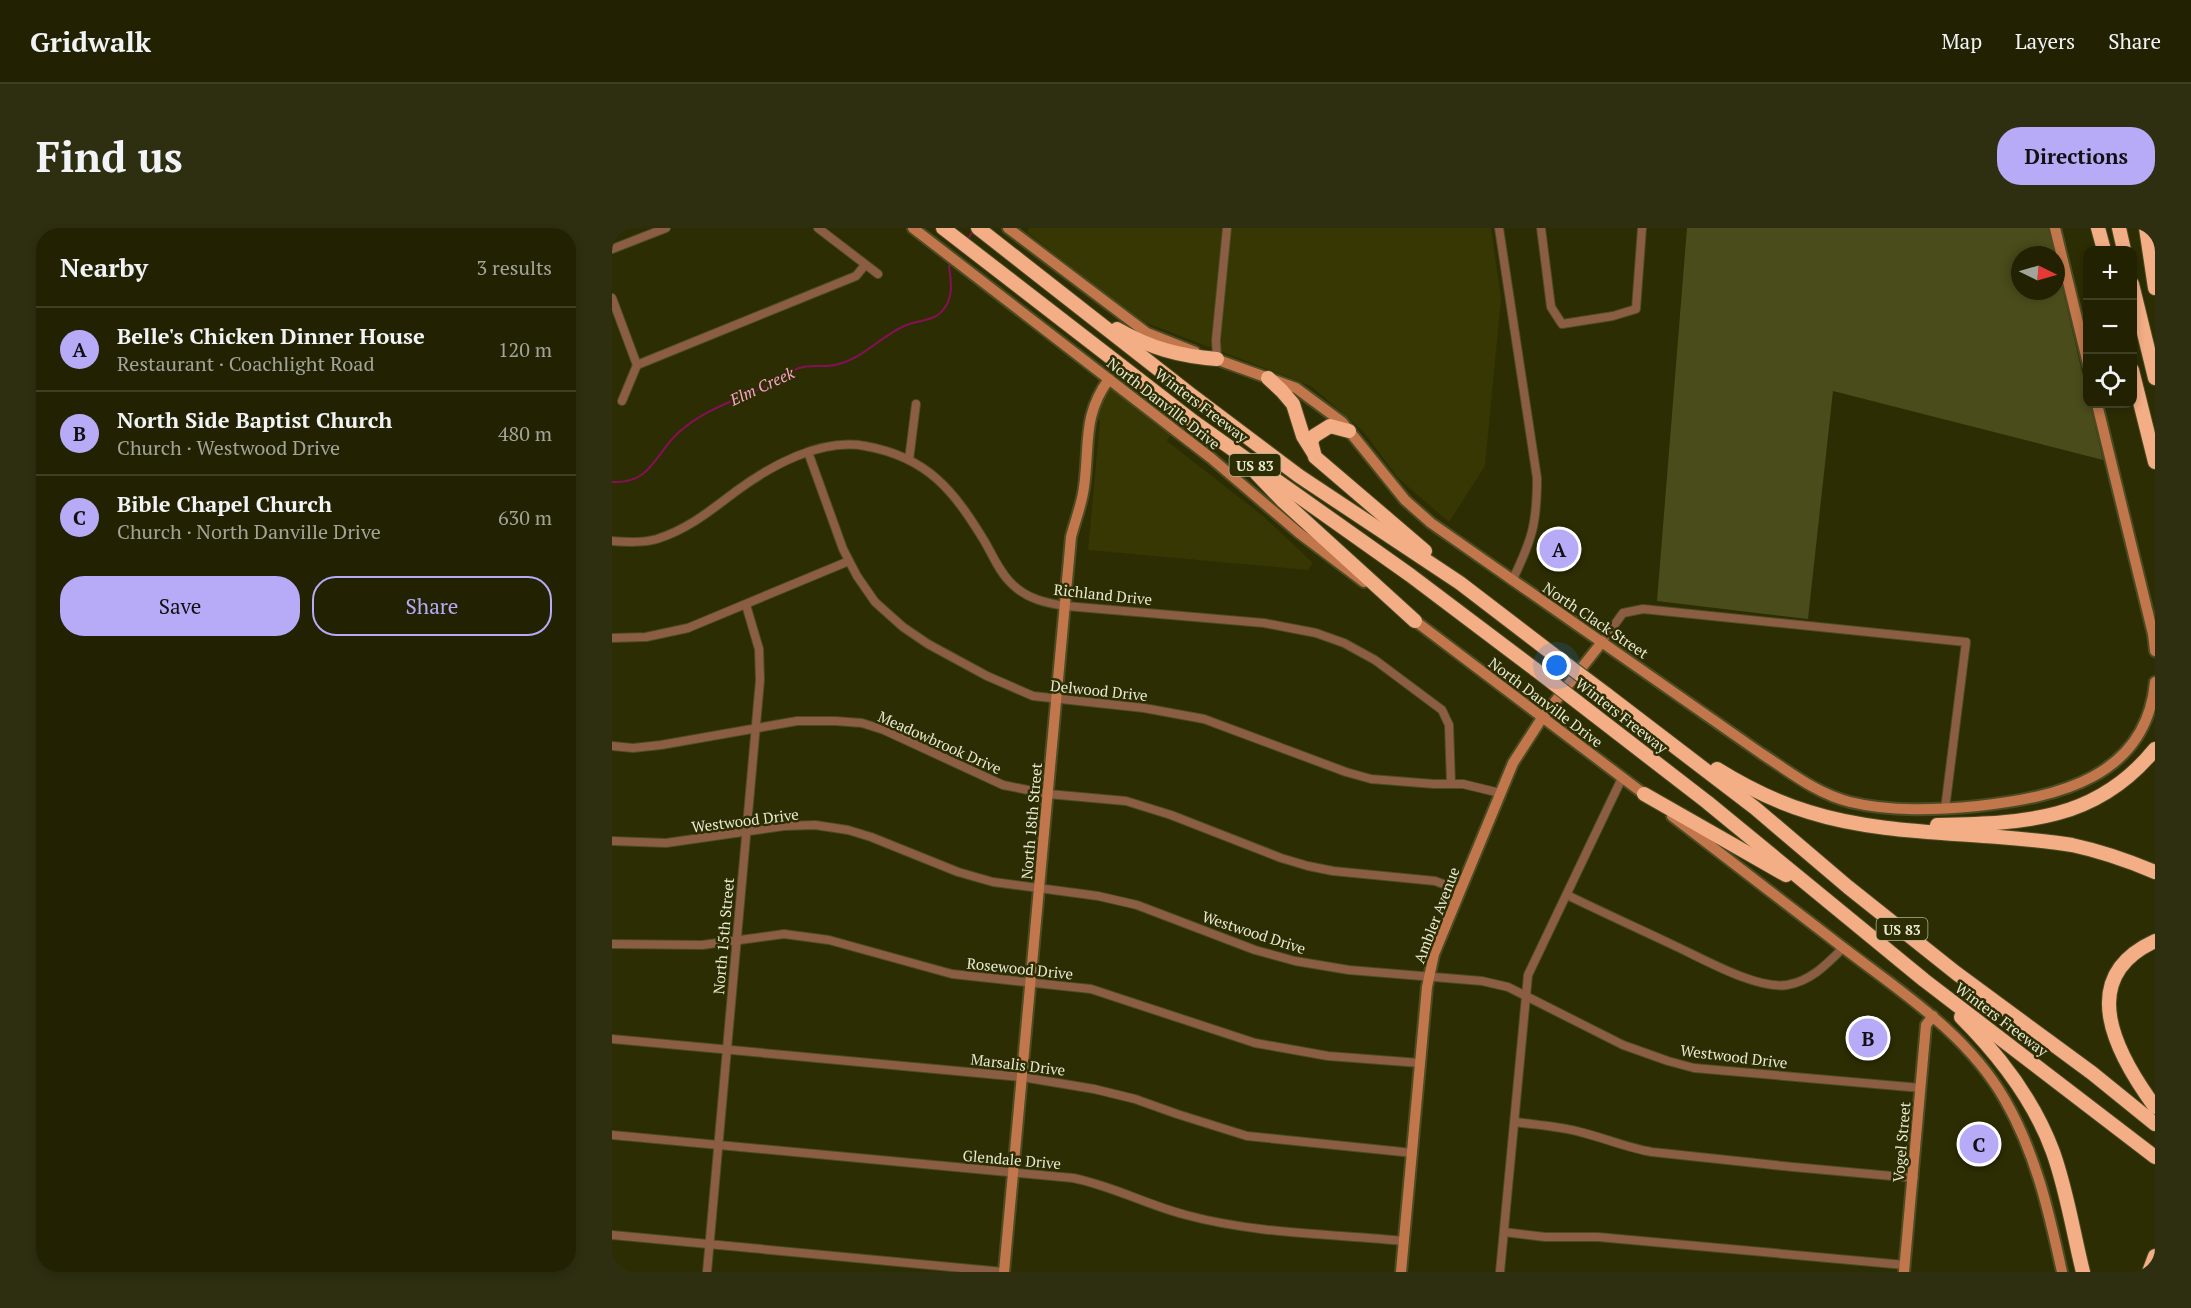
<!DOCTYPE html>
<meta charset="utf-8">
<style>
body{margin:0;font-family:"PT Serif",serif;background:#2e2f11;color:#f1f3f6}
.controls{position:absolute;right:18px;top:18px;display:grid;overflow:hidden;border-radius:12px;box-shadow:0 3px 9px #0003}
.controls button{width:54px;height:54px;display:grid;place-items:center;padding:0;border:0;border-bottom:2px solid #3f3f24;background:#222202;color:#f1f3f6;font:30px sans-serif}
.compass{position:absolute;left:1399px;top:18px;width:54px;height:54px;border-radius:50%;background:#222202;box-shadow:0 3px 9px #0003;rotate:95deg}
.you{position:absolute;left:945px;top:438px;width:21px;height:21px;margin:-15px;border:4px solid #fff;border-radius:50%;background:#1a73e8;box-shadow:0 0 0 9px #1a73e833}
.badge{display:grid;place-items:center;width:39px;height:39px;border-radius:50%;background:#b7abf8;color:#111;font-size:20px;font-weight:700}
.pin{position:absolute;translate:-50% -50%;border:3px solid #fff;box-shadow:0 2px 6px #0006}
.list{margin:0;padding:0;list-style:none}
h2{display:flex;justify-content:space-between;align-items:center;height:78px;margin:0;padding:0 24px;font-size:26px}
h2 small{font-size:20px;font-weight:400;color:#a2a499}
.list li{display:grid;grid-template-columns:39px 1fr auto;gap:18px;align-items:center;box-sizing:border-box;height:84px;padding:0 24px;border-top:2px solid #3f3f24}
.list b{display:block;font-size:22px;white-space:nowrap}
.list p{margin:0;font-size:20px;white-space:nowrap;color:#a2a499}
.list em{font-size:20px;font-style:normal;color:#a2a499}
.actions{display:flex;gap:12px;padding:18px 24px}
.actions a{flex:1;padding:14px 0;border:2px solid #b7abf8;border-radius:24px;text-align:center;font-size:21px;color:#b7abf8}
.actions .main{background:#b7abf8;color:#111}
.icon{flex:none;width:33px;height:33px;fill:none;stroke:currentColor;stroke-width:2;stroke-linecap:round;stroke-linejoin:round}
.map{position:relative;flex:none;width:1543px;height:1044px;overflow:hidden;border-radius:24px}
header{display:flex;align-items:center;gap:36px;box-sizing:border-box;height:84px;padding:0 30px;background:#222202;border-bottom:2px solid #3f3f24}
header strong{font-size:28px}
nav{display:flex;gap:33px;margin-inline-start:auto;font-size:21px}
.intro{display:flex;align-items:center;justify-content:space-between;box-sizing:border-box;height:144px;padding:0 36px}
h1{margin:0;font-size:42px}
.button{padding:15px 27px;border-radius:24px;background:#b7abf8;color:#111;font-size:21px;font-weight:700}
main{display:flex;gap:36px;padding:0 36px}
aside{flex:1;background:#222202;border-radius:24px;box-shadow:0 3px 9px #0003}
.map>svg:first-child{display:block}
.built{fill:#363702}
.green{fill:#4b4c1b}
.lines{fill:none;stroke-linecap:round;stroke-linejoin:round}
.stream{stroke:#870f57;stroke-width:2}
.street-casing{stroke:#4b4b24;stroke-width:10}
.secondary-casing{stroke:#4b4b24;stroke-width:14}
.highway-casing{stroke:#4b4b24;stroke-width:16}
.street{stroke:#8b5d42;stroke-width:8}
.secondary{stroke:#c1774b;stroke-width:10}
.highway{stroke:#f3ae86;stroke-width:14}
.highway-bridge-casing{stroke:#4b4b24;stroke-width:16;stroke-linecap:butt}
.highway-bridge{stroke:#f3ae86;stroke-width:14}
.labels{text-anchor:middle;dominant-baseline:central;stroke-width:5;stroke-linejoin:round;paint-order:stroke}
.shield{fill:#2d2d03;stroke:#afb195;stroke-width:1.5}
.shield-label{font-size:14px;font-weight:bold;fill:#e7e9d3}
.street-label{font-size:15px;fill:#e7e9d3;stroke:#2d2d03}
.water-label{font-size:16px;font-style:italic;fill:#faa2ca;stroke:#2d2d03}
</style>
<header>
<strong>Gridwalk</strong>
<nav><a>Map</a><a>Layers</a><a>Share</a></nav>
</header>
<div class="intro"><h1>Find us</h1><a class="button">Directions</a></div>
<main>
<aside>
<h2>Nearby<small>3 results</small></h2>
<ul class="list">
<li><span class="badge">A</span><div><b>Belle's Chicken Dinner House</b><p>Restaurant · Coachlight Road</p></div><em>120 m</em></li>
<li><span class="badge">B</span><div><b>North Side Baptist Church</b><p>Church · Westwood Drive</p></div><em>480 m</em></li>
<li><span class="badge">C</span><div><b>Bible Chapel Church</b><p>Church · North Danville Drive</p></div><em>630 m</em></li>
</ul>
<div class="actions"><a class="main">Save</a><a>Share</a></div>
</aside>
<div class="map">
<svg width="1543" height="1044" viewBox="0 0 1543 1044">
<rect width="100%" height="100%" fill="#2d2d03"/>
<g class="built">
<path d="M417,0H879L889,70L873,238L837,294L786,250L751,203L699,158L534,95L501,72L415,4Z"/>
<path d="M497,160L503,161L560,205L555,213L651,288L701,335L696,342L476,322L488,193L483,190L489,170Z"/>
</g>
<path class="green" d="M1075,0H1436L1443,27H1408V63H1444V33L1475,165L1476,176H1478L1491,232L1221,163L1196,391L1045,373Z"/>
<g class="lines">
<g class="stream">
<path d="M355,12L362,2"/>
<path d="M0,254C39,256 43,226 66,205C94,179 134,169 167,152C172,149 177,145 182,142C196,135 209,140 223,137C249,132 267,110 290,99C303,92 322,94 331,82C342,69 339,53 337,38L340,34"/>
</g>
<defs>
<g id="street">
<path d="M206,0L266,46"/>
<path d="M887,0L925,250C925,296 920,312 900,353"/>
<path d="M929,0L939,79L950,96L1001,88L1024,81L1030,0"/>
<path d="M0,21L54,0"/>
<path d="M0,70L25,137"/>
<path d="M605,131L604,112L615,0"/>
<path d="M25,137L244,48L253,37"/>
<path d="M10,173L25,137"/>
<path d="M196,224L231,321L245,348L263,374L291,399L316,416L375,448L421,468L532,480L592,491L734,544L759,551L822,556H851L888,565"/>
<path d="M297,232L304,176"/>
<path d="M0,313C15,314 31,315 45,311C76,301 98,283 123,264C158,238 208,210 253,218C316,229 342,263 373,314C381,328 388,345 400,356C415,371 434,375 454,378L652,395L704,405L732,415L763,432L830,482L837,497L839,556"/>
<path d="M0,410L34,409L76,400L237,333"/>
<path d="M990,414L1011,385L1031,381L1354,414L1333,581"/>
<path d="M0,518L21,520L49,517L185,493H223L250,495L272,502L391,557L436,566L514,573L559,587L669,630L696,638L721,643L823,653L848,662"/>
<path d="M0,613L54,615L172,598L203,597L236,602L259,609L346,644L381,654L486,668L525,677L643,722L683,733L737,742L870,753L896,759L1011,817L1056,833L1082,840L1309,860"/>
<path d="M955,667C990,684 1025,700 1059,716C1088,729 1144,762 1175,757C1199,753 1215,736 1231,720"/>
<path d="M0,716L90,717L172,706L217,712L340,746L479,761L643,815L716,828L808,835"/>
<path d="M0,811L410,849L482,861L523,871L565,886L635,908L801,925"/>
<path d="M903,894C925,897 947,898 968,904C993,910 1015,920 1040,924L1181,939L1302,950"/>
<path d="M0,907L461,950C501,958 535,977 574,987C644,1006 720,1006 792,1013"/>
<path d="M892,1004L933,1009H986L1293,1037"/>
<path d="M0,1007L392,1044"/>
<path d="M95,1044L148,452L147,421L134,377"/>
<path d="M888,1044L916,747L1010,550"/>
</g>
<g id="secondary">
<path d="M301,0L599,230L687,305L752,354"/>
<path d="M396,0L535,105L583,124"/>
<path d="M1443,0L1476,136"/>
<path d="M598,129L684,160L730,194L793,272L819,295L1150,526C1178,544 1205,566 1238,574C1279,584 1324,582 1366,578C1445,569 1534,550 1543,454"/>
<path d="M1485,176L1541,406L1543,423"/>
<path d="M798,389L1036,569"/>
<path d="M1060,588C1118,632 1175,677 1233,721C1292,766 1356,807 1393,872C1424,926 1437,984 1450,1044"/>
<path d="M392,1044L459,309C463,293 470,276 472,259C478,216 470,188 497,151"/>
<path d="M789,1044L815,759L822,726L901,535L930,490L990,414"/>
<path d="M1292,1044L1314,797L1321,788"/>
</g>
<g id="highway">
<path d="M331,0L582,194L798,347L924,442"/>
<path d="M366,0L578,166L687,248L848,355L942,427"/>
<path d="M1486,0L1492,22"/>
<path d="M1507,0L1512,22"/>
<path d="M1534,0L1543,60"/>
<path d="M1520,56L1543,150"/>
<path d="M505,101C538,120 567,128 605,131"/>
<path d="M1520,142L1543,234"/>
<path d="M656,150L670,163L681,176L691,208L701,224"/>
<path d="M737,203L718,198L702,208L699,214L703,229L813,323"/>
<path d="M645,246L670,272L803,393"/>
<path d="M994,466L1143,580L1236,659L1344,745L1480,845L1543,896"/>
<path d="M981,486L1095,574L1312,752L1543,929"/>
<path d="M1105,541C1134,559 1164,574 1197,584C1257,603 1324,604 1387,609C1411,611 1436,613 1460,617C1488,623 1517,633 1543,644"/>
<path d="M1032,566L1174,647"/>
<path d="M1325,597C1411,595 1484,594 1543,521"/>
<path d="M1543,713C1462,750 1505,827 1543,879"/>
<path d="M1349,789C1388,828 1422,872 1441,924C1455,963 1461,1004 1471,1044"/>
<path d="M1537,1044L1543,1028"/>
</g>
</defs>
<use href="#street" class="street-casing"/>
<use href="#secondary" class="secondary-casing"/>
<use href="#highway" class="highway-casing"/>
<use href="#street" class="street"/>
<use href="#secondary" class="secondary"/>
<use href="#highway" class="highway"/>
<defs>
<g id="highway-bridge">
<path d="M942,427L994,466"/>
<path d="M924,442L981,486"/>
</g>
</defs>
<use href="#highway-bridge" class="highway-bridge-casing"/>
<use href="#highway-bridge" class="highway-bridge"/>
</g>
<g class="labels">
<g class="shield">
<rect x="617.5" y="226" width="51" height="22" rx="4.5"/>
<rect x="1264.5" y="690" width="51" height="22" rx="4.5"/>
</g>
<g class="shield-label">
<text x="643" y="237">US 83</text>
<text x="1290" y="701">US 83</text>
</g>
<g class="street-label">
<text transform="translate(552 175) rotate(38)">North Danville Drive</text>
<text transform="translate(590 177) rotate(37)">Winters Freeway</text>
<text transform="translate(491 366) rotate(6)">Richland Drive</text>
<text transform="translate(984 392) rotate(34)">North Clack Street</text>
<text transform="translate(487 462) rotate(6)">Delwood Drive</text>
<text transform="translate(934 474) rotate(37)">North Danville Drive</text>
<text transform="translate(1010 487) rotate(38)">Winters Freeway</text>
<text transform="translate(328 514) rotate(24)">Meadowbrook Drive</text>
<text transform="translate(133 592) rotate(-7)">Westwood Drive</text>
<text transform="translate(419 593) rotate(-85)">North 18th Street</text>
<text transform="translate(824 687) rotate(-69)">Ambler Avenue</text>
<text transform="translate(642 704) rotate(18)">Westwood Drive</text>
<text transform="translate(111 708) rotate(-85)">North 15th Street</text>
<text transform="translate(408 740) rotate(6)">Rosewood Drive</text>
<text transform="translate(1390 791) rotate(37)">Winters Freeway</text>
<text transform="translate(1122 828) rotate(7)">Westwood Drive</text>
<text transform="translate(406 836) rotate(7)">Marsalis Drive</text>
<text transform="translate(1289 914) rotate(-85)">Vogel Street</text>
<text transform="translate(400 931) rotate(5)">Glendale Drive</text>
</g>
<g class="water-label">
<text transform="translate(150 158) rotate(-25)">Elm Creek</text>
</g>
</g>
</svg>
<div class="controls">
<button>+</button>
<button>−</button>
<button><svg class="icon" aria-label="locate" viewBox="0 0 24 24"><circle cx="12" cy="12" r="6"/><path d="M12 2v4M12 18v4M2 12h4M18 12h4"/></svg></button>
</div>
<svg class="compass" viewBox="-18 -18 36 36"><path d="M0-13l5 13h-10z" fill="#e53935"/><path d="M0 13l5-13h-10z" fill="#a2a499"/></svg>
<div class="you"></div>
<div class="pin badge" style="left:947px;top:321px">A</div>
<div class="pin badge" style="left:1256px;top:810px">B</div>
<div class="pin badge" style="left:1367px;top:916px">C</div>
</div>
</main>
